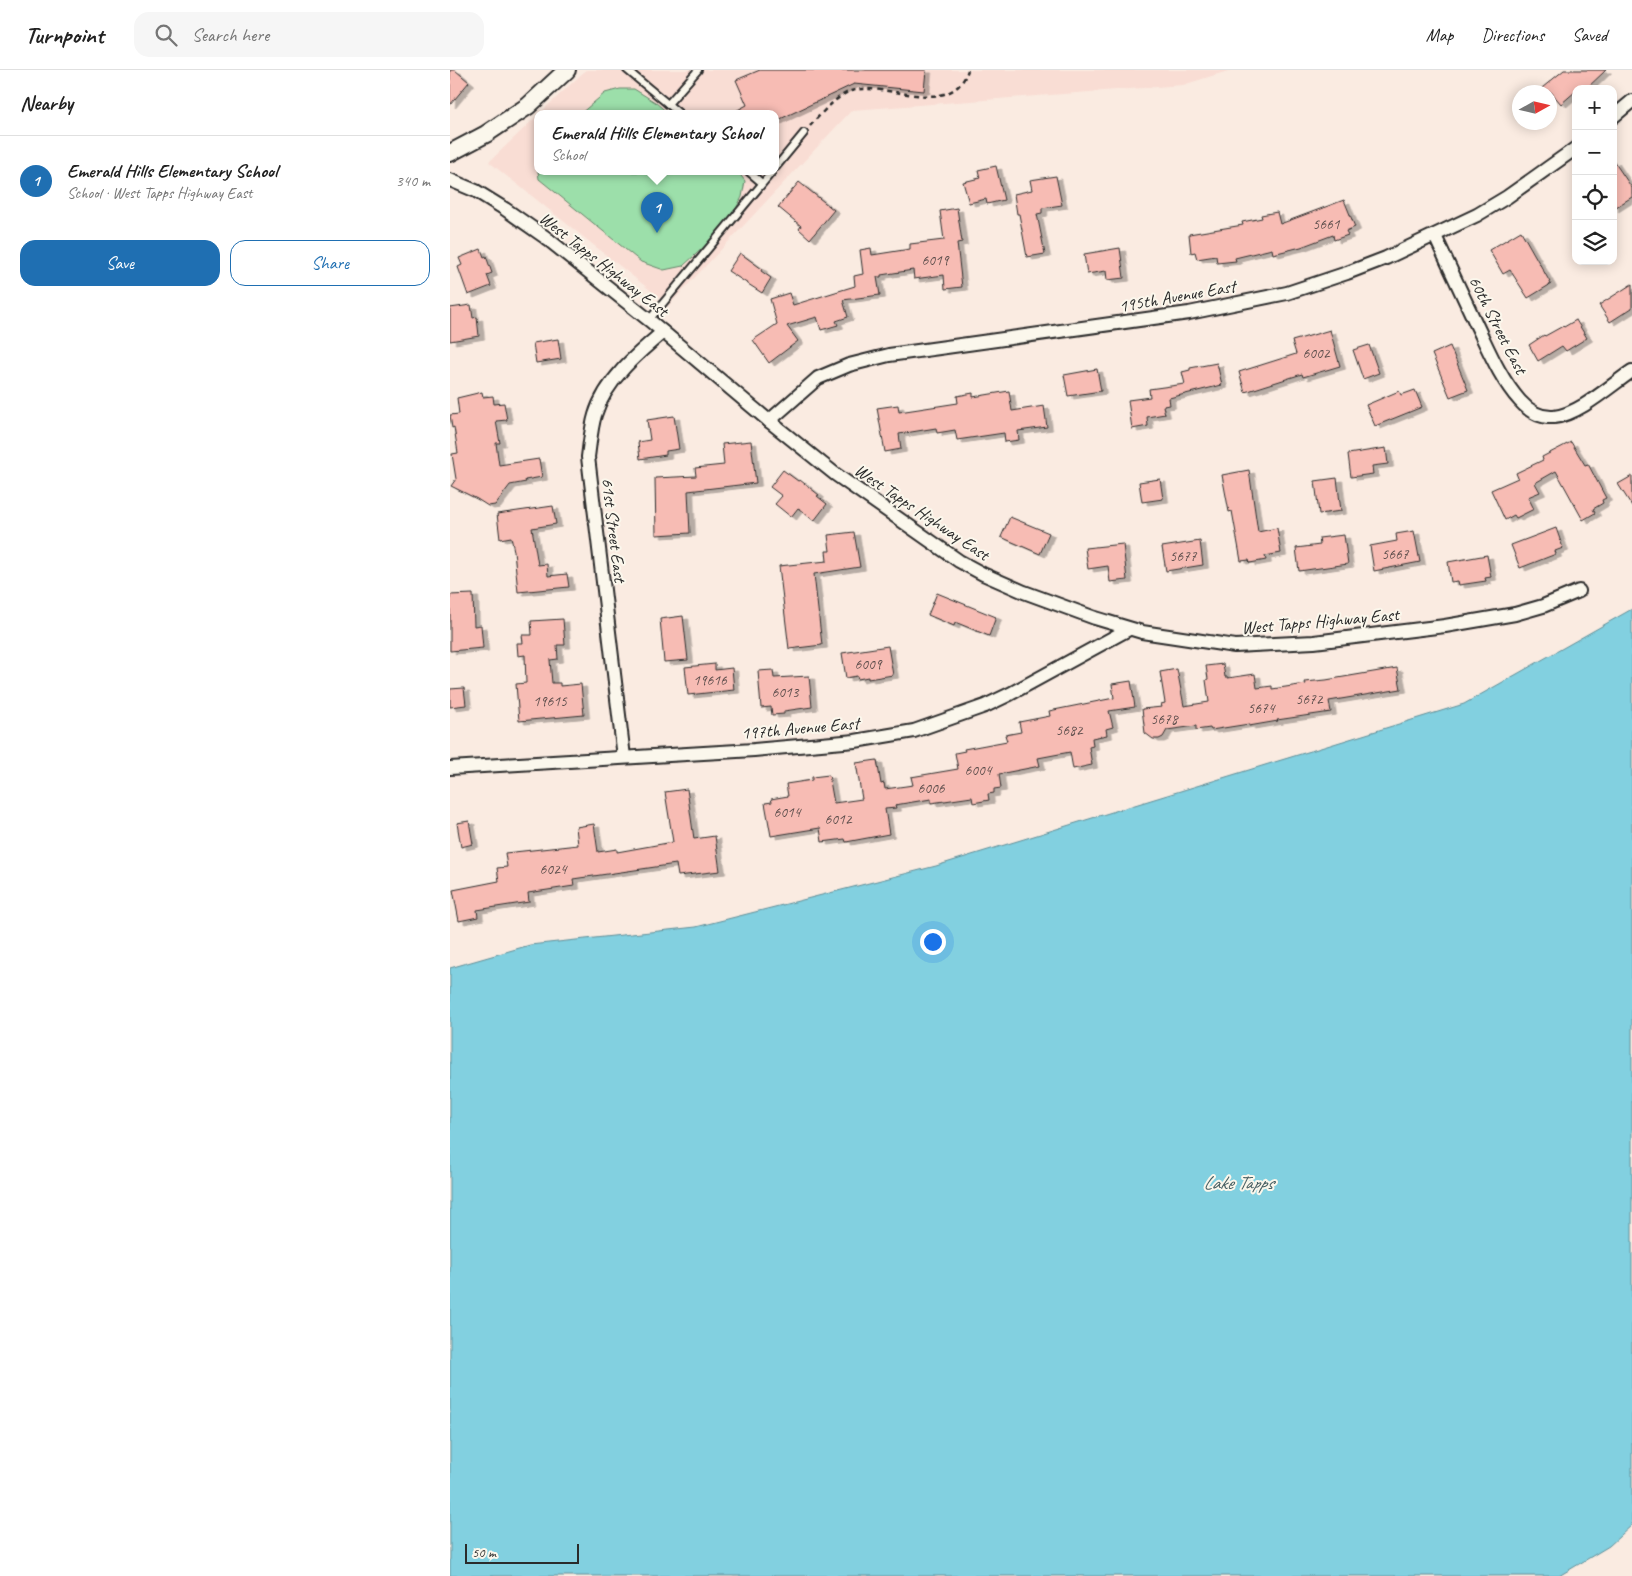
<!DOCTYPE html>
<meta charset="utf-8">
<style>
body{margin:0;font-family:Caveat,sans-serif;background:#f6f6f6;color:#222}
.controls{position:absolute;right:15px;top:15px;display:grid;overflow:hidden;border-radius:10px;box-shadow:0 2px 12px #0003}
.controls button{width:45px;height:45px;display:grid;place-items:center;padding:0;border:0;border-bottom:1px solid #e0e0e0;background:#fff;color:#222;font:25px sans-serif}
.compass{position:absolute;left:1062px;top:15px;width:45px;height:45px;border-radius:50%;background:#fff;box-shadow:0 2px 12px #0003;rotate:82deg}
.scale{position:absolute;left:15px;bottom:12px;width:114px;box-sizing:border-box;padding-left:5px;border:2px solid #2b2b2b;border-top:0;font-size:14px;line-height:18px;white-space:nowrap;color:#2b2b2b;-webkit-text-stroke:4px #fbf7ec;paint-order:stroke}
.you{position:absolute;left:482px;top:871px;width:18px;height:18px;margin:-12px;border:4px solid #fff;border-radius:50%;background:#1a73e8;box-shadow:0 0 0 8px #1a73e833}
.badge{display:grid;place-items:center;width:32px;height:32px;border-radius:50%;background:#1f6fb2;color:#fff;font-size:16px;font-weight:700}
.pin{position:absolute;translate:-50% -41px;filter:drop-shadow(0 1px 2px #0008)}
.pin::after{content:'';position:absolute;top:26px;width:18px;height:15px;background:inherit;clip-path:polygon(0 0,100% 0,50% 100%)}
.popup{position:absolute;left:84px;top:40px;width:245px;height:65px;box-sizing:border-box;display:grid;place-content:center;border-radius:10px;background:#fff;filter:drop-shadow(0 1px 4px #0005);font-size:16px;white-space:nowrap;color:#767676}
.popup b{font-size:19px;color:#222}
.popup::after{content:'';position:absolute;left:50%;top:100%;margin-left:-10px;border:10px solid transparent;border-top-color:#fff}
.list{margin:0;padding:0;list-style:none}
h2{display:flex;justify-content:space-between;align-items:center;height:65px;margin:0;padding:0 20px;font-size:21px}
h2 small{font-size:16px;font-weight:400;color:#767676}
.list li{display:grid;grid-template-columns:32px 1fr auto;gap:15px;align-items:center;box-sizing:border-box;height:90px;padding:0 20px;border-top:1px solid #e0e0e0}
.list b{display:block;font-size:19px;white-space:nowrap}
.list p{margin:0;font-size:16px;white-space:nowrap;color:#767676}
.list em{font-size:16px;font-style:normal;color:#767676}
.actions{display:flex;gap:10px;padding:15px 20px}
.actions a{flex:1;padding:11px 0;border:1px solid #1f6fb2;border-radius:15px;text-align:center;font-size:18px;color:#1f6fb2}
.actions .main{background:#1f6fb2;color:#fff}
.icon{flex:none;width:28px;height:28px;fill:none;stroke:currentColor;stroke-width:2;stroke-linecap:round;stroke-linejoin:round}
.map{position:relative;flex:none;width:1182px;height:1506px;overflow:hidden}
header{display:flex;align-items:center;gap:30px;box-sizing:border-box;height:70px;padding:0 25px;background:#fff;border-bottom:1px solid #e0e0e0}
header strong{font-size:24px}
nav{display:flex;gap:28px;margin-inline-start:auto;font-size:18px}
.search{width:350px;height:45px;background:#f6f6f6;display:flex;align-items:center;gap:12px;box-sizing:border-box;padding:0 18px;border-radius:15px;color:#767676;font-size:19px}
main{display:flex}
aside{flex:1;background:#fff}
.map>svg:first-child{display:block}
.built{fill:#f9ddd4}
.green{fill:#9cdfaa;stroke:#64856a}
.water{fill:#82d0e0;stroke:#5f8e98}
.building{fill:#f7bcb4;stroke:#2b2b2b;filter:url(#shadow)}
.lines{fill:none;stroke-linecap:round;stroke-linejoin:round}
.service-casing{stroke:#2b2b2b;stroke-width:10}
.minor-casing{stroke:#2b2b2b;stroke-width:16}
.tertiary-casing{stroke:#2b2b2b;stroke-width:20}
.path{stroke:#2b2b2b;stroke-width:2.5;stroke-dasharray:5 4;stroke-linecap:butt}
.service{stroke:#fbf7ec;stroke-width:6}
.minor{stroke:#fbf7ec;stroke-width:12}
.tertiary{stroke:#fbf7ec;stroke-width:16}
.labels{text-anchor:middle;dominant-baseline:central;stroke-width:4;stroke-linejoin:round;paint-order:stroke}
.number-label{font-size:15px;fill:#5e4f4d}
.street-label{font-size:18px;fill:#2b2b2b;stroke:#fbf7ec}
.water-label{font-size:19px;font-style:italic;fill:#455d61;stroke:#fbf7ec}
</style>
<header>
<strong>Turnpoint</strong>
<div class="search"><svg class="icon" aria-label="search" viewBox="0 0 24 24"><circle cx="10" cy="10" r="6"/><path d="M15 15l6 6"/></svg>Search here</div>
<nav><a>Map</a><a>Directions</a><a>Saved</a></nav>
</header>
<main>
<aside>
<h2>Nearby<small></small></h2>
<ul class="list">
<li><span class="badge">1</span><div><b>Emerald Hills Elementary School</b><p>School · West Tapps Highway East</p></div><em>340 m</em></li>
</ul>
<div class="actions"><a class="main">Save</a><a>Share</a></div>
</aside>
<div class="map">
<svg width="1182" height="1506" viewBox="0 0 1182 1506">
<defs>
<filter id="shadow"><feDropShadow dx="5.5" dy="3" stdDeviation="0" flood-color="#0004"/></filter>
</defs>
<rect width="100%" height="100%" fill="#faebe1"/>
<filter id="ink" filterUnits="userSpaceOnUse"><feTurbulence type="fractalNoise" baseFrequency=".02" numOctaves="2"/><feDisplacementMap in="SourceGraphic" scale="10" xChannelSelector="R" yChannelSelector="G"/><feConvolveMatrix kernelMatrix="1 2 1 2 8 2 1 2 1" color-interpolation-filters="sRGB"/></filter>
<g filter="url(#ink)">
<path class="built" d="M136,0H781L733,15L402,40L219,235L39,92L88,45V102H326V44H89Z"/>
<g class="green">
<path d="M170,19H184L205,32L219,44H130L155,23Z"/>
<path d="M88,83V102H288L295,111L292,127L277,156L233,196L214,200L191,192L89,109L86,85Z"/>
</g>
<path class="water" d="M1182,539V1455L1159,1476L1109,1506H0V898L80,875L246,857L486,796L1014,634Z"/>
<g class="building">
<path d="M0,0H5L19,12L0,35Z"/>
<path d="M310,0H476L474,21L404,14L326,51V44H280L297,35L286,10Z"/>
<path d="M1114,0H1156L1136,19H1126V21L1111,34L1101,22H1087Z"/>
<path d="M1163,90L1182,118V127L1163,139Z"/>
<path d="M546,96L554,130L537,134L536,129L519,133L513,112L530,108L528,100Z"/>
<path d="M606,106L612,135L592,138V143L587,144L595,184L577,187L569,144H567L564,124L582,120L580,110Z"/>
<path d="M349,112L384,140L360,169L349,159L351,156L328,137Z"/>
<path d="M894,130L905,157L896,161L898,165L884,170L883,165L851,177L823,184L822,179L785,188L786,191L767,193L766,186L747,189L745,182L741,183L739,164L793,155L792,152L812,148L811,145L827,142L830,154Z"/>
<path d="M507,138L512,172L507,173L512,217L495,219L494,205L464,209L463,200L431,205V207H427L430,225L393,230L398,247L386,251L388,255L371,260L367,247L337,256L348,271L319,293L303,270L327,254L320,229L339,223L343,235L405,216L404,206L413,204L410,180L421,178L422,185L460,179V174L494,170L490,141Z"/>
<path d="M1071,161L1101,214L1078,228L1060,200L1053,204L1039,180Z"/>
<path d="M670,178L674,208L657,210L656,201L637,204L634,184Z"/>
<path d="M31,179L34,187L36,186L42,203L37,205L41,216L18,225L8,197L12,195L9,188Z"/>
<path d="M290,183L312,199L311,201L321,208L312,223L278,201Z"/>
<path d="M1182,214V238L1160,252L1149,235Z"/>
<path d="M21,235L23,248L27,247L29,266L0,271V238Z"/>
<path d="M1126,250L1137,268L1116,281L1112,276L1088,291L1079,275L1094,265L1095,266L1113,256L1114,257Z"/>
<path d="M880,260L890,296L853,307L852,304L795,322L789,302L846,284L842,271Z"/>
<path d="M108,269L111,289L86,293L83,273Z"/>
<path d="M919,275L929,303L913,309L903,280Z"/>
<path d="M1000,276L1018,320L1000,327L982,284Z"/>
<path d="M767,293L772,315L719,328L720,335L713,336L715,344L697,347L698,356L682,359L678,330L700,327L699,319L735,314L732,302L740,300V298Z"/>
<path d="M647,299L651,321L618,326L614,305Z"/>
<path d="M965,320L972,337L925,356L916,335L949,321L951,325Z"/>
<path d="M559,321L562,341L594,336L597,357L568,361L569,370L555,372L554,363L507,370L505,360L487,363L486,358L449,364L451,379L435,382L427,338L448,335L449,342L508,333L507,326L523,323V327Z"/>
<path d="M32,322L33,327L43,326L44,334L54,333L57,350L46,351L50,373H46L49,395L89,389L92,407L75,410L76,412L60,415L45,435L38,436L27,429L1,416L6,409L2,384L8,383L4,357L2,358L0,345L9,344L7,328Z"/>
<path d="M224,346L229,379L216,381V385L190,389L188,372L200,370L197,350Z"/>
<path d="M301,371L306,413L238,421L240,463L206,465L205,408L246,406L245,398L274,395L272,374Z"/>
<path d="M1121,372L1135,395L1138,394L1156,428L1152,430L1153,433L1143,439L1145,443L1133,450L1106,401L1085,413L1090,422L1078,427L1084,439L1066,448L1064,445L1055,450L1041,420L1068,408L1066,403L1093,390L1092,387Z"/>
<path d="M936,378L938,394L922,396L923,404L901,407L898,384Z"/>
<path d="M333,400L348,411L350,410L369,425L367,426L377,434L364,451L348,438L341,447L325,434L332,426L320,417Z"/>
<path d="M799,400L808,462L827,458L831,483L815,486L816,490L800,493L799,490L791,491L782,441L779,442L772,405Z"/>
<path d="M1182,406V436L1168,414Z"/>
<path d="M887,408L891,441L869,444L865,411Z"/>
<path d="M710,409L713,429L692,432L689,412Z"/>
<path d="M103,436L106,454L82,458L88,495L97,494L98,506L117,504L119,517L68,522L64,481L61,467L50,469L47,444Z"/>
<path d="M560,447L599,463L590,484L551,467Z"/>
<path d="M1106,458L1113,478L1105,481L1106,484L1070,498L1061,475Z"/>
<path d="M964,461L970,492L924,501L920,476L947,471L946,464Z"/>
<path d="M404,462L410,497L364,504L372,575L339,579L329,496L377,491L376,481H380L378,465Z"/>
<path d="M894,465L898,494L849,501L846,478L870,475L869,468Z"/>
<path d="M750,471L753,495L716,501L712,477Z"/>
<path d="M673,474L677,510L660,512L658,496L638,499L635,478Z"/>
<path d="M1037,485L1041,507L1035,508L1036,511L1009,515L1008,511L1001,512L998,492Z"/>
<path d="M487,523L546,547L539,566L505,552L504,556L478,545Z"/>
<path d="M23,524L24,556L31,555L33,578L0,581V525Z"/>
<path d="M233,546L238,590L214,592L210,549Z"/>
<path d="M113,549L115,575H107L108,589L100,590L102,613H110V616L131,614L134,645L69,651L66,614L76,613L75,585L68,586L67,573H73L72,565H82L81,551Z"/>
<path d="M438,576L443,605L418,609V607L408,609L407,606L396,608L392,583Z"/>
<path d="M265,594V600L282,598L284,620L238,625L235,597Z"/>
<path d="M773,594L775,607H778V608L805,604L807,618L822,616V619L856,614L855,612L876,610L947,598L951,619L879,631L881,642L827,650L828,651L799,656V654L761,660L760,658L746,660V656L717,660L713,667L709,669H703L695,663L692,639L712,637L711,634L715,633L710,602L727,599L734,636L759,632L756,610L758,609L756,596Z"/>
<path d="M323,600L324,608L359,606L362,637L334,641V644L322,645L321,637L311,638L308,601Z"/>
<path d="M681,611L685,637L659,641L663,657L656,659L657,665L642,668L643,676L639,677L642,695L623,699L620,682L588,688L590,696L549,704L551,718L544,719V723L538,724L539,730L523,733L522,727L481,733V729L445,735L446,738L435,739L439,764L396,772L395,769L372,772L370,758L321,766L315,733L322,732L321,729L338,726L336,714L362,710V707L379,705L384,733L412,729L406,693L427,690L431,714L434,713L435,719L463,715L461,707L508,699L505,683L515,681L514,679L557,671L555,665L571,662L569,652L600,646L599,641L664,628L662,614Z"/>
<path d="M14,618L16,635L0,637V619Z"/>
<path d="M237,719L244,769L265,766L270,801L228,806L226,794L123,809L124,816L78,823L79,832L27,840L28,847L9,851L3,820L49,811L47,798L57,797L55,783L128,775L126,757L144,754L148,782L167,779V782L223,772L215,722Z"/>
<path d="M19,751L23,774L11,777L7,753Z"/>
</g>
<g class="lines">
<defs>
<g id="service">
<path d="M177,0L230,44"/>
<path d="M218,34L248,0"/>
<path d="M326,97L354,63"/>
<path d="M299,102L312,113"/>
<path d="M199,250L322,102"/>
</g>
<g id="minor">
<path d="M1163,47L1182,31"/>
<path d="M0,110L26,121L55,139L95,167L199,250L319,351L385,404L509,491L533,504L574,522L645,548L692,562L785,576L864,572L995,556L1065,544L1093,536L1129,521"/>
<path d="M985,166C999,196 1013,226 1027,256C1039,281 1051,310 1070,331C1079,341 1091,348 1104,347C1130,344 1161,315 1182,301"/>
<path d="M319,351L368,308L399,295L439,285L739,243L837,223L897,203L936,188L1027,145L1057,127L1126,78"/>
<path d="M174,687L138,387C140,373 141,358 145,345C155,311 187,284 213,262"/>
<path d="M0,698L304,680L405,671L464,661L535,636L560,624L679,559"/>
</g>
<path id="tertiary" d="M0,83L36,64L78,36L117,0"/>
</defs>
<use href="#service" class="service-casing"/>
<use href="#minor" class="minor-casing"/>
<use href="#tertiary" class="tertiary-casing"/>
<path class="path" d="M360,56C371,44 385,27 401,21C436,10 501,50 518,0"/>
<use href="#service" class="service"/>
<use href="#minor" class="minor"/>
<use href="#tertiary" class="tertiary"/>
</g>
</g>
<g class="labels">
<g class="number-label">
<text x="876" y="154">5661</text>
<text x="485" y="190">6019</text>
<text x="866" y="283">6002</text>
<text x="945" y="484">5667</text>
<text x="733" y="486">5677</text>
<text x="418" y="594">6009</text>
<text x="260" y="610">19616</text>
<text x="335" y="622">6013</text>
<text x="859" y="629">5672</text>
<text x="100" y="631">19615</text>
<text x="811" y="638">5674</text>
<text x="714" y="649">5678</text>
<text x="619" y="660">5682</text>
<text x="528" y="700">6004</text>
<text x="481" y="718">6006</text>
<text x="337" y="742">6014</text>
<text x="388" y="749">6012</text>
<text x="103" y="799">6024</text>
</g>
<g class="street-label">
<text transform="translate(154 194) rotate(38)">West Tapps Highway East</text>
<text transform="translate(727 226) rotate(-10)">195th Avenue East</text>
<text transform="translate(1048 255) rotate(63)">60th Street East</text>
<text transform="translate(472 442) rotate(34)">West Tapps Highway East</text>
<text transform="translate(164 460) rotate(83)">61st Street East</text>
<text transform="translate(870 551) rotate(-5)">West Tapps Highway East</text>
<text transform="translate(350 658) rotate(-5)">197th Avenue East</text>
</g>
<g class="water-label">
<text x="788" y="1113">Lake Tapps</text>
</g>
</g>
</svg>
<div class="controls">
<button>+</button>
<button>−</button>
<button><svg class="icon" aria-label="locate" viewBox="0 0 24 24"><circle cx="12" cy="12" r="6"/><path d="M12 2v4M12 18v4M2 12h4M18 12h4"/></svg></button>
<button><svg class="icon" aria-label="layers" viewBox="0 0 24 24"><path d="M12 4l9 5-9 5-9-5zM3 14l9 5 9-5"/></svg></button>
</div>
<svg class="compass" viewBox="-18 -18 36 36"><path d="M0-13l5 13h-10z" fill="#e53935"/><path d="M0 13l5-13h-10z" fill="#767676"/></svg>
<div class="scale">50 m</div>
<div class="you"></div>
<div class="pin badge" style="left:207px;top:163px">1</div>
<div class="popup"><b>Emerald Hills Elementary School</b>School</div>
</div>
</main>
